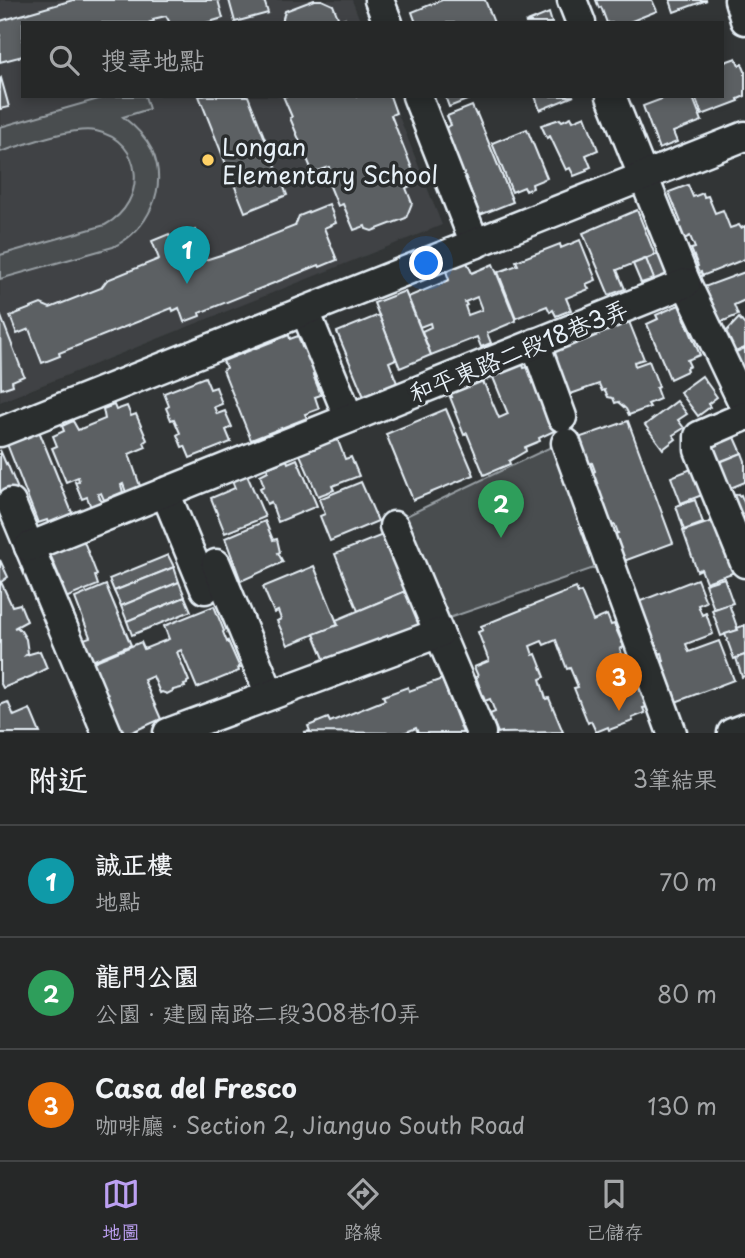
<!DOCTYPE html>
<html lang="zh-TW">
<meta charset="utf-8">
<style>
body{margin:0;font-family:"Playpen Sans","LXGW WenKai TC",sans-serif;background:#323434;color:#f1f3f6}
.you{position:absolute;left:427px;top:264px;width:24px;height:24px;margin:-18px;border:5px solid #fff;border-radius:50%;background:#1a73e8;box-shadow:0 0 0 10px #1a73e833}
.badge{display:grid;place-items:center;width:46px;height:46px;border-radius:50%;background:#bca0f2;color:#fff;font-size:23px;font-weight:700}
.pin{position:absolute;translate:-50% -58px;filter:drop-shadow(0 2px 4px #0008)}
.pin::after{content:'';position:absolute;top:37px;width:24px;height:21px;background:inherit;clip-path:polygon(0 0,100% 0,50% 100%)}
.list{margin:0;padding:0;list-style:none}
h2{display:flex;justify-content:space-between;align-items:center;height:91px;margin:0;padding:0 28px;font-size:30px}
h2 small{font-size:23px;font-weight:400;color:#a4a6a8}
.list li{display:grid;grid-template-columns:46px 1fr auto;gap:21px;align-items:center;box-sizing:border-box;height:112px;padding:0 28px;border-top:2px solid #424445}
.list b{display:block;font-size:26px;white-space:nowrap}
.list p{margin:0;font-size:23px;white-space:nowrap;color:#a4a6a8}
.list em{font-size:23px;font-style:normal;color:#a4a6a8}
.icon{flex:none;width:38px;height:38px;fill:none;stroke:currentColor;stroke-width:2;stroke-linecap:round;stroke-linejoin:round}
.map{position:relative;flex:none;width:745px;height:733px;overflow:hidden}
.search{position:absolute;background:#262828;box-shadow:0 4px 10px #0003;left:21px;right:21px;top:21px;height:77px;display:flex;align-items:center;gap:18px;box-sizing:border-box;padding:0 24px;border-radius:0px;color:#a4a6a8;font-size:26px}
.sheet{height:427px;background:#262828}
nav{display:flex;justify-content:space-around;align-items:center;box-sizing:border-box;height:98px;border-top:2px solid #424445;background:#262828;font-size:19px;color:#a4a6a8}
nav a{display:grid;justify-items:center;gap:4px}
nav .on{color:#bca0f2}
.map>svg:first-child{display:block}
.built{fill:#3f4244}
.green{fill:#494d4f;stroke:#989fa4;stroke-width:2}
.building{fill:#5c6063;stroke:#e8f1f8;stroke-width:2;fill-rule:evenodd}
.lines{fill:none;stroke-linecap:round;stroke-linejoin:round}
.minor-casing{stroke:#e8f1f8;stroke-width:33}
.minor{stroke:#2a2d2e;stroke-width:28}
.poi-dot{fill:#ffd166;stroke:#2a2d2e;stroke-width:2.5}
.labels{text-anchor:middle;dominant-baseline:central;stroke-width:7;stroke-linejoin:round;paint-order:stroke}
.poi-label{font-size:24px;fill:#e8f1f8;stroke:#2a2d2e;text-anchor:start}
.street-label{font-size:24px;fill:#e8f1f8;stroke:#2a2d2e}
</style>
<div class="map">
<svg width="745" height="733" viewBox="0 0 745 733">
<rect width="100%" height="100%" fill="#323536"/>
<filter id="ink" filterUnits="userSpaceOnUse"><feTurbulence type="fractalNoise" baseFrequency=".0143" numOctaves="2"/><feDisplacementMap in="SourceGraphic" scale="14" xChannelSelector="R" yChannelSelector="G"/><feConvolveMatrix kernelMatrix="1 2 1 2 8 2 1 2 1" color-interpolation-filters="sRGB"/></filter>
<g filter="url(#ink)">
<path class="built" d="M0,0H352L361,23H23V96H391L442,225L0,402Z"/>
<g class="green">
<path d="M109,96H145L149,109L123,117C135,126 145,136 152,150C169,188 148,230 113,247L0,279V255L105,225C148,202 144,141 96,131C72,126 24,145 0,152V127Z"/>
<path d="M555,445L600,566L446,619L404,517Z"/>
</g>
<g class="building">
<path d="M73,0H219H218L223,18L206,23H170L166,16L153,19L154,21L148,23H23V56L0,62V21Z"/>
<path d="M229,0H264L268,13L235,22Z"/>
<path d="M314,0H322L333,5L339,20L345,18L348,23H278L283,21V18L285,11Z"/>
<path d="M442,0H485L494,23H416L412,12Z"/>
<path d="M596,0H652L657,11L627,23H607L601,7L599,8Z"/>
<path d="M670,0H707L674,12Z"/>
<path d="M549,13L552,23H525Z"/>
<path d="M736,58L739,65L742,64L745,71V96L738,99L739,101L702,115L695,96H722V63Z"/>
<path d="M1,78L9,107L0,109V79Z"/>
<path d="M199,96H248L287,195L245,212Z"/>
<path d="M283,96H390L396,113L391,115L415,176L409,178L412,185L406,188L412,203L406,218L372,231L366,229L365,226L354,230L343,204L338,206L325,174L330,172L329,167L313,173L290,118L292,117Z"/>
<path d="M445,96H477L449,107Z"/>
<path d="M535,96H574L540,110Z"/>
<path d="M661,96H689L691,99L693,98L702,121L673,132L677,142L659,149L643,106L662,99Z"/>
<path d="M472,106L476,115L477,114L513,202L480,215L465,176L462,177L445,128L451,125L447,116Z"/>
<path d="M585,116L598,150L586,155L591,167L586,169L587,171L574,176L570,168L566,170L550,136L547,138L541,125L560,119L562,121L571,117L573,121Z"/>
<path d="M527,129L547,178L532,184L533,188L526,191L524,187L512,192L492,143Z"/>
<path d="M688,185L693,197L703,193L704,197L708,196L715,213L723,210L730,228L739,225L741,228L745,226V259L702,276L701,272L698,273L696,267L698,266L691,249L695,248L690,236L684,239L678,224L681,222L669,192Z"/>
<path d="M329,204L336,223L324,228L337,260L320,267L319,265L199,313L200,316L184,322L179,308L173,311L172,308L59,353L60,356L42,363L29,329L17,334L10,316L41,304L50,308L101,288L107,280L159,259L152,241L169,234L171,240L195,230L205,260L227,253L295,226L299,216Z"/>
<path d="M637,210L655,255L617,270L625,289L609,295L583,233Z"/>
<path d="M580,240L596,280L586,284L589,289L566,298L571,310L556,316L553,310L550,312L547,306L516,318L498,272L518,265L516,261L560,244L561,248Z"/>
<path d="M660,253L667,272L662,282L656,285L646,259Z"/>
<path d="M646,259L654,279L641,283L633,264Z"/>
<path d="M466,260L472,273L493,264L516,321L487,333L491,343L481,347L477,337L431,355L422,331L431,327L430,323L420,327L408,297L449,280L445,268ZM477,297L482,310L468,315L465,306L467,305L465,302Z"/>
<path d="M745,272V300L734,305L738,315L719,323L704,287Z"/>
<path d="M405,291L431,355L400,368L374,303Z"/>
<path d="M679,305L700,355L687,360L690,366L686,368L687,371L670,379L647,324L658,319L656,315Z"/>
<path d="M0,314L24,376L12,381L13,385L1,389Z"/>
<path d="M379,315L396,359L389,362L397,383L364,397L337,332Z"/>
<path d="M739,318L745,325V348L731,354L724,334Z"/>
<path d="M628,319L644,359L634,362L635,366L649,361L659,387L656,388L660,399L648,404L650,407L629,415L626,409L618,402L615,403L613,398L608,397L605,390L602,391L599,384L565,396L547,352Z"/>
<path d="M289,335L290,339L298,336L302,347L304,346L315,374L313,375L321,395L315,397L319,409L305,414L307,418L251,440L223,370L226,368L223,361Z"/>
<path d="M745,348V379L731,354Z"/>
<path d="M522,362L524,368L528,367L554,431L539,438L540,441L525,447L526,451L509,461L510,464L484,475L467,433L464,435L455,412H456L450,397H452L450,392L481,379L483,384L484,383L499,418L508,414L492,375Z"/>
<path d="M702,376L717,397L708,404L710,407L698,416L680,392Z"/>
<path d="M205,377L210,389L216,387L222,404L214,407L217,414L225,411L232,427L226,430L231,442L190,458L185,446L182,447L177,435L180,433L174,419L171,420L166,408L169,406L164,393Z"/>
<path d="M677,401L687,414L678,420L684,428L673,435L676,439L663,449L645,425Z"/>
<path d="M114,405L116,410L127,406L131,416L136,414L147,440L144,442L146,447L129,454L141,489L127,495L123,484L121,485L123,492L104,500L101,493L98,494L103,505L92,510L87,497L82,499L75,482L79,481L78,477L66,482L52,448L57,446L53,436L64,431L62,426L73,421L78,430L105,419L103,409Z"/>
<path d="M446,409L474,475L413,500L386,434Z"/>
<path d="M628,421L673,543L624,561L614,534L618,533L615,525L611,526L592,473L595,471L592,463L588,465L578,438Z"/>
<path d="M730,426L742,453L711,465L706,437Z"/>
<path d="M39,431L73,515L49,525L47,520L38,523L7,444Z"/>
<path d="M337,438L345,459L351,457L359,476L332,486L334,490L318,496L298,450Z"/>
<path d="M0,450L6,464L7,463L20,494L0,502Z"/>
<path d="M742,453L745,461V482L721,492L710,466Z"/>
<path d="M297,459L317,506L278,522L271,502L267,504L260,488L264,486L260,475L268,471L267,468L287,460L288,463Z"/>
<path d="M699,466L713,491L681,503L671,477Z"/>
<path d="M247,475L265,517L225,533L211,498L235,488L232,481Z"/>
<path d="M361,482L378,521L330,541L320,516L325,514L319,499Z"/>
<path d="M738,494L739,496L741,495L745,505V520L738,523L728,498Z"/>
<path d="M695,500L703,523L684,530L676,506Z"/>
<path d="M722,518L741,570L706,582L701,569L697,571L683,531Z"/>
<path d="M265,521L273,540L277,539L280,552L278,553L283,562L241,581L225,538Z"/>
<path d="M385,534L408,590L358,611L335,554Z"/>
<path d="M83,539L97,575L95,576L98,585L63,599L59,587L63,585L49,552Z"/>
<path d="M168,555L174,567L114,591L109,579Z"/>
<path d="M0,560L8,577L1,582L12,606L20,604L27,621L14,628L17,627L21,631L26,639L28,653L26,655L40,651L47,668L32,676L3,688L0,682Z"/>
<path d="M314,566L338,625L288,645L277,621L281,619L278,611L274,613L263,587Z"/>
<path d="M174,567L179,582L121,606L114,591Z"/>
<path d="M724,578L733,603L714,609L705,584Z"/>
<path d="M697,579L706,602L698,605L702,615L706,613L713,634L686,644L689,652L719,641L734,680L673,703L658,663L664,661L662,653L658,654L638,602Z"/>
<path d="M179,582L185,597L127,621L121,606Z"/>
<path d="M106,585L131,645L87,663L78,641L90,637L75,598Z"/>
<path d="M576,588L578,593L581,592L593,621L607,615L611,625L614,624L624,647L620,649L625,662L629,660L647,707L643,708L645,713L632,718L633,721L609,730L608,727L596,732L591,721L588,723L574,688L578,687L570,668L567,669L556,640L544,645L542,641L530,646L533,655L536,654L545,677L540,679L546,699L549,698L563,732L502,733V732L498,733L490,714L495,712L490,699L485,701L476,677L478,676L474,667L489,661L478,632L483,630L481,626Z"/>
<path d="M408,590L421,622L418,628L373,647L371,643L363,646L364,650L325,661L314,634L338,625L336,620Z"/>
<path d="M185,597L191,611L132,635L127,621Z"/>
<path d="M729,604L738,630L721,636L712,610Z"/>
<path d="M214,606L224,631L223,632L227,642L228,641L240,668H238L239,671L197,688L181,650L177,652L189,681L187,682V684L184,685L185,687L173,690V691L167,694L162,692L160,693L153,676L144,680L161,719L130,733H124L123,730L122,731L93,662L141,642L144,649L169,639L164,626Z"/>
<path d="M745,625V655L734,659L725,634L738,630L737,628Z"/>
<path d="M745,655V676L742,677L736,658Z"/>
<path d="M442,679L463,733H418L416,728L404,733L304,732L310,731L308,726L328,718L330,722L385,700L383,696L408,687L409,691Z"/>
<path d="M8,702L14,716L30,709L40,733H0V705Z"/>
</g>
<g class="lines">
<defs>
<g id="minor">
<path d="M379,0L388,23"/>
<path d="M572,0L581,23"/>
<path d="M739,0L745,20"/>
<path d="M417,96L475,244"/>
<path d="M611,96L686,283L745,407"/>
<path d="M305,311L349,418"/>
<path d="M535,343L562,417"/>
<path d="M745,416L699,436V450L745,563"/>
<path d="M0,432L745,136"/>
<path d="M566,443L672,733"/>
<path d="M165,492L205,589"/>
<path d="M11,503L107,733"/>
<path d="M394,526L481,733"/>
<path d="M29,547L686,283"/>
<path d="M216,564L270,695"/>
<path d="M168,733L439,633"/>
<path d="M732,733L745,728"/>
</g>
</defs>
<use href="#minor" class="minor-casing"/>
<use href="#minor" class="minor"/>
</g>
</g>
<circle class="poi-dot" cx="208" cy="160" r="7"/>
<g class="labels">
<g class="poi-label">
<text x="222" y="146">Longan<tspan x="222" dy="28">Elementary School</tspan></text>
</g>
<g class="street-label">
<text transform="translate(518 350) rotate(-22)">和平東路二段18巷3弄</text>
</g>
</g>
</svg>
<div class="you"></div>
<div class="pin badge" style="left:187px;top:284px;background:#0f9aa8">1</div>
<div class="pin badge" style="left:501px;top:538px;background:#2e9e5b">2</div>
<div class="pin badge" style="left:619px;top:711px;background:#e8710a">3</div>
<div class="search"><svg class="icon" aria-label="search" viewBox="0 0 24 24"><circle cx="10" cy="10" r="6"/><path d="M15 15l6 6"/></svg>搜尋地點</div>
</div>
<section class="sheet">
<h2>附近<small>3筆結果</small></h2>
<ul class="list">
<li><span class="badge" style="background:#0f9aa8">1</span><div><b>誠正樓</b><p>地點</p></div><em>70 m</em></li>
<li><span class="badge" style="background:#2e9e5b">2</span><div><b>龍門公園</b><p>公園 · 建國南路二段308巷10弄</p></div><em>80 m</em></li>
<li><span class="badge" style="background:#e8710a">3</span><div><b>Casa del Fresco</b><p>咖啡廳 · Section 2, Jianguo South Road</p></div><em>130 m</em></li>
</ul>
</section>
<nav>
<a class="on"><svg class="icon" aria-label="map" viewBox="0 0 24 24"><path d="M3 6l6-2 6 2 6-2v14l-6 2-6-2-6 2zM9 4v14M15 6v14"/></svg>地圖</a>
<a><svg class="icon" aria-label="directions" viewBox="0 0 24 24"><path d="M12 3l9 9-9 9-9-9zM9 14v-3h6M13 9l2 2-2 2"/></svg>路線</a>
<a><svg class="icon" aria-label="saved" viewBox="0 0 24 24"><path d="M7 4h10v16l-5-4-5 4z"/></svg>已儲存</a>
</nav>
